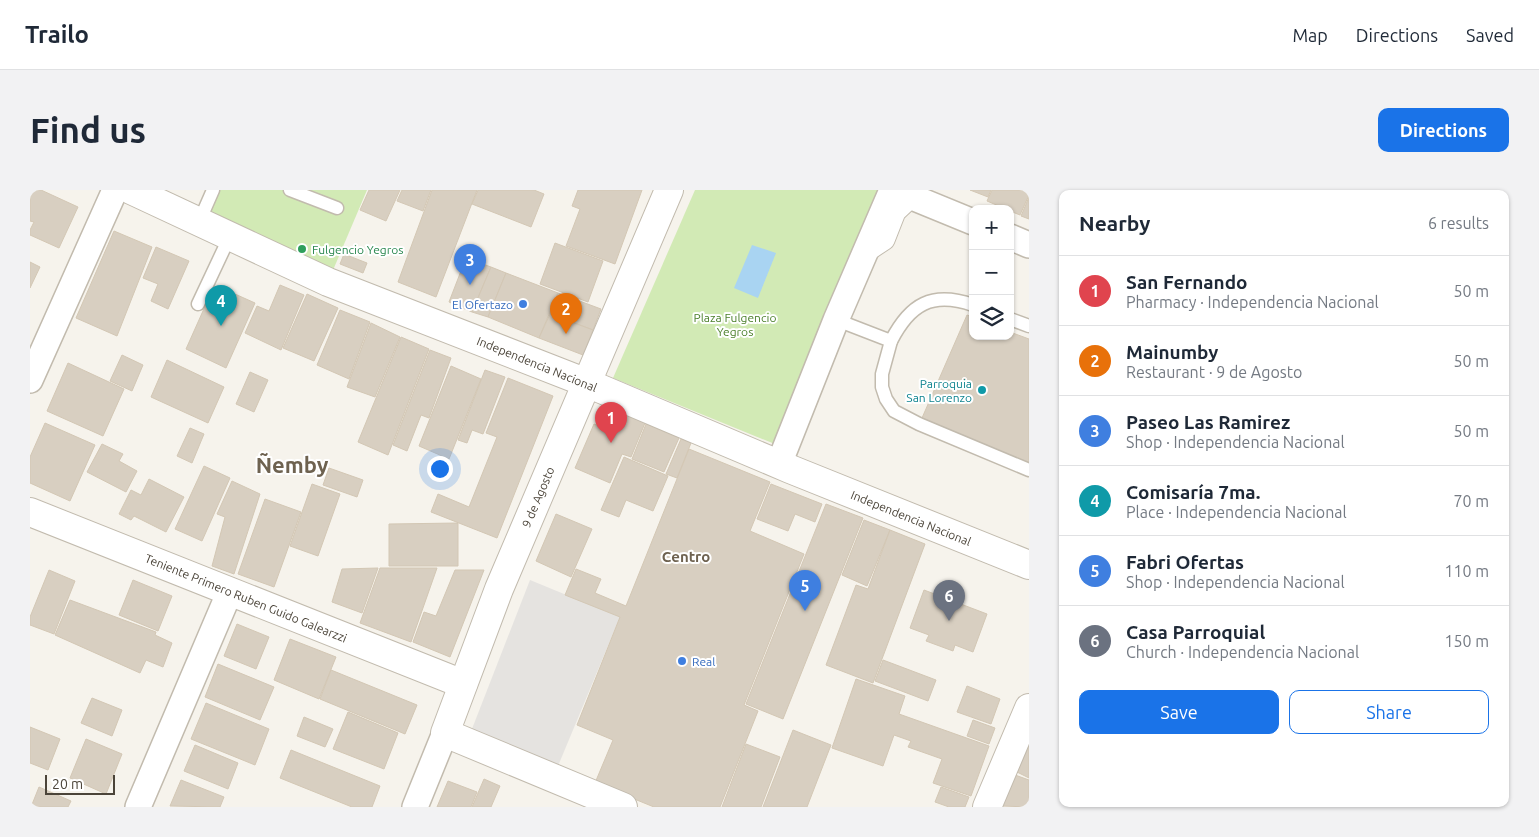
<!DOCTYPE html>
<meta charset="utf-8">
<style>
body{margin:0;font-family:Ubuntu,sans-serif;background:#f2f2f3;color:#1f2937}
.controls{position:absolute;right:15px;top:15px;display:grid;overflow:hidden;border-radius:10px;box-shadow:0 1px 4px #0004}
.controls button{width:45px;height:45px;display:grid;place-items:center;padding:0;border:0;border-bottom:1px solid #e0e1e3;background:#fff;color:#1f2937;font:25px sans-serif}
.scale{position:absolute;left:15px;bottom:12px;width:70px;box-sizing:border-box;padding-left:5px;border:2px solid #4b4439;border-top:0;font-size:14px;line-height:18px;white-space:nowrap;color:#4b4439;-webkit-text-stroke:4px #fff;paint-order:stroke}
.you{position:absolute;left:409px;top:278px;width:18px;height:18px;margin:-12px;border:4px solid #fff;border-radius:50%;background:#1a73e8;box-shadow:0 0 0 8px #1a73e833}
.badge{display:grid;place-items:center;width:32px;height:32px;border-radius:50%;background:#1a73e8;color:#fff;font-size:16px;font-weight:700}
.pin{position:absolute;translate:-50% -41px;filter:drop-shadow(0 1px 2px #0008)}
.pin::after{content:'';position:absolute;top:26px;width:18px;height:15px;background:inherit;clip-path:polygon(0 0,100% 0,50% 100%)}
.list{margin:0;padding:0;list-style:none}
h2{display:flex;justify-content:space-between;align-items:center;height:65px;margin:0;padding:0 20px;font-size:21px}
h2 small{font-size:16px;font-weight:400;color:#747a83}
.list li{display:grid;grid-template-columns:32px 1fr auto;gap:15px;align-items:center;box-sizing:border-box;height:70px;padding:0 20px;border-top:1px solid #e0e1e3}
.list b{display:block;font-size:19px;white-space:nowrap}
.list p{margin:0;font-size:16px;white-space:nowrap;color:#747a83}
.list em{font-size:16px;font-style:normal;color:#747a83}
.actions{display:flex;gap:10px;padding:15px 20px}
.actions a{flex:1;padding:11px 0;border:1px solid #1a73e8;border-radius:10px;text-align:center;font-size:18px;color:#1a73e8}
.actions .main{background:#1a73e8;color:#fff}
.icon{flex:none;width:28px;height:28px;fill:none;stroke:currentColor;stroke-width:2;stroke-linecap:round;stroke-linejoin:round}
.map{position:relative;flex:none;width:999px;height:617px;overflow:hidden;border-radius:10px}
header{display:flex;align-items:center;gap:30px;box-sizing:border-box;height:70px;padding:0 25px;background:#fff;border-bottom:1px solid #e0e1e3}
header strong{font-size:24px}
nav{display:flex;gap:28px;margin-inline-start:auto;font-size:18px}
.intro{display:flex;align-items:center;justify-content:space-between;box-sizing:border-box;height:120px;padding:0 30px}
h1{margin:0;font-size:35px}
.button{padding:12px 22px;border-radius:10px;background:#1a73e8;color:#fff;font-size:18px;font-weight:700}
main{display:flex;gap:30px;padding:0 30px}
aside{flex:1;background:#fff;border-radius:10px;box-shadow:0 1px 4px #0004}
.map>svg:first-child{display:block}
.green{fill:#d2eab5}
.parking{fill:#e5e3e0}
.water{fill:#a9d4f2}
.building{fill:#d8cfc1;stroke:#d3c7b4}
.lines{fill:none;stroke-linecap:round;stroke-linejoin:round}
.service-casing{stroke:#c2bbae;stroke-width:15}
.pedestrian-casing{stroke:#c2bbae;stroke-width:21}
.minor-casing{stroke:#c2bbae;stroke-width:28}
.tertiary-casing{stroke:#c2bbae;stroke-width:30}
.service{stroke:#fff;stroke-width:12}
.pedestrian{stroke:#fff;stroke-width:19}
.minor{stroke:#fff;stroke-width:25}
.tertiary{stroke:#fff;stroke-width:28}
.leisure-dot{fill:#2e9e5b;stroke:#fff;stroke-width:2}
.shop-dot{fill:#3f7fe0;stroke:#fff;stroke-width:2}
.culture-dot{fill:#0f9aa8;stroke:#fff;stroke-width:2}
.labels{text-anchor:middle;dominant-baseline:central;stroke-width:4;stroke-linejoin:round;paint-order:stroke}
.leisure-label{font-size:12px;fill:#27864d;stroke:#fff;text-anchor:start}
.shop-label{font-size:12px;fill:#366cbe;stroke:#fff;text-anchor:end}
.park-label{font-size:12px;fill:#4a7f2a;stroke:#fff}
.street-label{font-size:12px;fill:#4b4439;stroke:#fff}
.culture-label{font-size:12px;fill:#0d838f;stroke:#fff;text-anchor:end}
.quarter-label{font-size:15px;font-weight:bold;fill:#6e6250;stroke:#fff}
.town-label{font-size:22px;font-weight:bold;fill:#6e6250;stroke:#fff}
</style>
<header>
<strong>Trailo</strong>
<nav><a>Map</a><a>Directions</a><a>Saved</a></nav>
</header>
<div class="intro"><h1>Find us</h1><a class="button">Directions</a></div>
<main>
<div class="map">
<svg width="999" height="617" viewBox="0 0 999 617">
<rect width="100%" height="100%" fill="#f6f3ec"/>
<g class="green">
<path d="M179,0H337L298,92L167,27Z"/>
<path d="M665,0H859L752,257L583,188Z"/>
</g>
<path class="parking" d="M500,390L590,427L528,576L440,544Z"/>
<path class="water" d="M722,55L746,63L728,108L704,98Z"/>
<g class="building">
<path d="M0,0H11L48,17L29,58L0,45V40L4,32L0,31Z"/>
<path d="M339,0H370L356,31L330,20Z"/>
<path d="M372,0H401L393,21L367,11Z"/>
<path d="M402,0H447L406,107L368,92Z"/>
<path d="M448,0H504L514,4L501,37L442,14Z"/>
<path d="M548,0H612L585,74L536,56L550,19L542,16Z"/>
<path d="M940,0H961L958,7Z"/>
<path d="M962,0H999V5L990,25L980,21V19H976L957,11Z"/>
<path d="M999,7V29L991,26Z"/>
<path d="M84,41L122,57L87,146L46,128Z"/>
<path d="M525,53L573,71L558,112L510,94Z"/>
<path d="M126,57L159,71L138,119L121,111L128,94L113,88Z"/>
<path d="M314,64L337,73L333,83L310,74Z"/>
<path d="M436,68L461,77L442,122L419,112Z"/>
<path d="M0,72L10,77L0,98Z"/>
<path d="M461,77L476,83L458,127L442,122Z"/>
<path d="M476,83L528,103L509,148L458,127Z"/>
<path d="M250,95L274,105L251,160L215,143L227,116L239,121Z"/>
<path d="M196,100L225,113L196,178L156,159L181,103L192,108Z"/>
<path d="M528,103L571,119L563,140L520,124Z"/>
<path d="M277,104L308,118L284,171L253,158Z"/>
<path d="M310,120L340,132L319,189L287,175Z"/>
<path d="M520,124L563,140L553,165L509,148Z"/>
<path d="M937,125L943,127V146H980V142L999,149V274L892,228Z"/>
<path d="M341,133L370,147L345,207L317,197Z"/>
<path d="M371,147L399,159L358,265L328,252Z"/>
<path d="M400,160L421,168L399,228L391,225L377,261L363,255Z"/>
<path d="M92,165L113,175L102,201L80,191Z"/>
<path d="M137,170L194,197L178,233L121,207Z"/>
<path d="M38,173L94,199L73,246L17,221Z"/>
<path d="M421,176L451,189L419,269L389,256Z"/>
<path d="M455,180L475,187L453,244L442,240L437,253L428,250Z"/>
<path d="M220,182L238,190L224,222L206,214Z"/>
<path d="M478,188L523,206L467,348L401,322L408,304L439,317L467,247L456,243Z"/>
<path d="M591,223L615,233L601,267L592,264L580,293L545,278L564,234L583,242Z"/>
<path d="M15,233L65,255L40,311L0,293V267Z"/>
<path d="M616,234L649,248L634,282L602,269Z"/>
<path d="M160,238L174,244L162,273L147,266Z"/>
<path d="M651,249L661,253L647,288L636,284Z"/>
<path d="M72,254L93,264L89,271L107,281L96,302L57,282Z"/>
<path d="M659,259L740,292L720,341L774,364L714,515L728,521L690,617H624L565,593L583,550L547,535L590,427L535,405L546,379L571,389L565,403L596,416Z"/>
<path d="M594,267L638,286L623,321L596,310L589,327L571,320Z"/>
<path d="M174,276L200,288L172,351L145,339Z"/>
<path d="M299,278L333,290L327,307L293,295Z"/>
<path d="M119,289L154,307L136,342L104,326L101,330L89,324L101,300L111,305Z"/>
<path d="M202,291L230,304L204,384L182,376L195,327L187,324Z"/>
<path d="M282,294L310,304L288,366L260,356Z"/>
<path d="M741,294L792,314L785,332L765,324L758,341L727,329Z"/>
<path d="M235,309L271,322L244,397L208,384Z"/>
<path d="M796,314L833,328L753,529L716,514Z"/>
<path d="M526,324L562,339L541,387L506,371Z"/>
<path d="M834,330L860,340L837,396L812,385Z"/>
<path d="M428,333V376H359V334Z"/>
<path d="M860,340L895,354L843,493L796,475L826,395L838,399Z"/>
<path d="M348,378L332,423L302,412L312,379Z"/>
<path d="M350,378H407L381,452L330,433Z"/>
<path d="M19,380L45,391L24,444L0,435V427Z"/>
<path d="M425,380H454L420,467L383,452L394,422L406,426Z"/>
<path d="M103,390L142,406L128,441L89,425Z"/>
<path d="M894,400L957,424L943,462L925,455L923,461L896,451L899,445L880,438Z"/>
<path d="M40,410L126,442L125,445L142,453L133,477L116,470L110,483L25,445Z"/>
<path d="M207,434L239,447L226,479L194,466Z"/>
<path d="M260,449L306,467L289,509L244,490Z"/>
<path d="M853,470L906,490L898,511L845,491Z"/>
<path d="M188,474L244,497L230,530L175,507Z"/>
<path d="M301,480L387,515L375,544L290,509Z"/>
<path d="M826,489L875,506L869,524L959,556L941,606L903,593L912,569L878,557L881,551L864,545L853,576L802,558Z"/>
<path d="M937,496L970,509L961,534L927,522Z"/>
<path d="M62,508L92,520L82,546L51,533Z"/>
<path d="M176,513L239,539L225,575L161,549Z"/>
<path d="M318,522L368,543L354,579L303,559Z"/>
<path d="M274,527L303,539L295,557L267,546Z"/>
<path d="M943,530L965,538L959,554L937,546Z"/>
<path d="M0,537L30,549L18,580L0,573Z"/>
<path d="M763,540L801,555L777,617H733Z"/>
<path d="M56,549L92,564L76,604L40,588Z"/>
<path d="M716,554L750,567L731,617H692Z"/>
<path d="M165,555L208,573L198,599L154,581Z"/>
<path d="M999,555V588L987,582Z"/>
<path d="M261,560L350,596L342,617H322L250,588Z"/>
<path d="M985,585L999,590V617L972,616Z"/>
<path d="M454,589L470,596L461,617H442Z"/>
<path d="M151,590L194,607L190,617L140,616Z"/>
<path d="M418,591L447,602L441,617H407Z"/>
<path d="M9,597L41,611L38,617H1Z"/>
<path d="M911,597L939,607L935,617H919L905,612Z"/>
</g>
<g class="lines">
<defs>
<g id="service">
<path d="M260,0L307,18"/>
<path d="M169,32L183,0"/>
<path d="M168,114L200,46"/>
<path d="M980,129L999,136"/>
<path d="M817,134L861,151L852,184V197L856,209L864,221L889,234L999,280"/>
<path d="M861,151C880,114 902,101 943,115"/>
</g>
<path id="pedestrian" d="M835,66L837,62L855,50L866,22L882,7"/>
<g id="minor">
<path d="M877,0L882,7L943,32"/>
<path d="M980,47L999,55"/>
<path d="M0,190L85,0"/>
<path d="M749,274L806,130L862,0"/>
<path d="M108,617L200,401"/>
<path d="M385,617L415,543"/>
</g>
<g id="tertiary">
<path d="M101,0L298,92L557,193L760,279L999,375"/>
<path d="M0,322L433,494"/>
<path d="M593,617L415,543L469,399L639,0"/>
<path d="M957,617L999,518"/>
</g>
</defs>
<use href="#service" class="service-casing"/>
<use href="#pedestrian" class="pedestrian-casing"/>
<use href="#minor" class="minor-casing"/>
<use href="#tertiary" class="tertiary-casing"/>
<use href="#service" class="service"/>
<use href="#pedestrian" class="pedestrian"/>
<use href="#minor" class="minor"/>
<use href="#tertiary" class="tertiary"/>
</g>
<circle class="leisure-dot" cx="272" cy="59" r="5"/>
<g class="shop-dot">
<circle cx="493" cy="114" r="5"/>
<circle cx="652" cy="471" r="5"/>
</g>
<circle class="culture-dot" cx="952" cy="200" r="5"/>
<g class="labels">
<g class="leisure-label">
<text x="282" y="59">Fulgencio Yegros</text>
</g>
<g class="shop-label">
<text x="483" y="114">El Ofertazo</text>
<text x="662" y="471" text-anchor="start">Real</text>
</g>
<g class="park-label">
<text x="705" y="127">Plaza Fulgencio<tspan x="705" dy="14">Yegros</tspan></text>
</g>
<g class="street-label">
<text transform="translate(507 174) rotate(22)">Independencia Nacional</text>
<text transform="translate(508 307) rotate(-67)">9 de Agosto</text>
<text transform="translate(881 328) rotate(22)">Independencia Nacional</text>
<text transform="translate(216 408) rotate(22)">Teniente Primero Ruben Guido Galearzzi</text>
</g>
<g class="culture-label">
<text x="942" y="193">Parroquia<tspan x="942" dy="14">San Lorenzo</tspan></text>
</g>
<g class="quarter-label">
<text x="656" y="366">Centro</text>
</g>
<g class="town-label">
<text x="262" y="274">Ñemby</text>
</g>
</g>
</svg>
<div class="controls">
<button>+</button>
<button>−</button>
<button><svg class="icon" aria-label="layers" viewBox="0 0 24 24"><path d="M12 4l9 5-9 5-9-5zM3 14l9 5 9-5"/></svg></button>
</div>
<div class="scale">20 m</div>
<div class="you"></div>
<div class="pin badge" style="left:581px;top:253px;background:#e0444e">1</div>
<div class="pin badge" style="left:536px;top:144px;background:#e8710a">2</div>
<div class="pin badge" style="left:440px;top:95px;background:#3f7fe0">3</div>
<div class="pin badge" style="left:191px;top:136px;background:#0f9aa8">4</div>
<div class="pin badge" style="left:775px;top:421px;background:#3f7fe0">5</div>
<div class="pin badge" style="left:919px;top:431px;background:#6b7280">6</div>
</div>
<aside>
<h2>Nearby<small>6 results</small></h2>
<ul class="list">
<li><span class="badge" style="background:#e0444e">1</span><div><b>San Fernando</b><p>Pharmacy · Independencia Nacional</p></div><em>50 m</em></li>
<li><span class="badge" style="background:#e8710a">2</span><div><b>Mainumby</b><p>Restaurant · 9 de Agosto</p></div><em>50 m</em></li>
<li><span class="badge" style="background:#3f7fe0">3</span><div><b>Paseo Las Ramirez</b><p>Shop · Independencia Nacional</p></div><em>50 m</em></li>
<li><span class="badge" style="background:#0f9aa8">4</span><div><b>Comisaría 7ma.</b><p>Place · Independencia Nacional</p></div><em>70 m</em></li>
<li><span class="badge" style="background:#3f7fe0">5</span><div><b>Fabri Ofertas</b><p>Shop · Independencia Nacional</p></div><em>110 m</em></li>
<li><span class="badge" style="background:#6b7280">6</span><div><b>Casa Parroquial</b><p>Church · Independencia Nacional</p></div><em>150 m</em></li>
</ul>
<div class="actions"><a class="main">Save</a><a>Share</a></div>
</aside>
</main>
